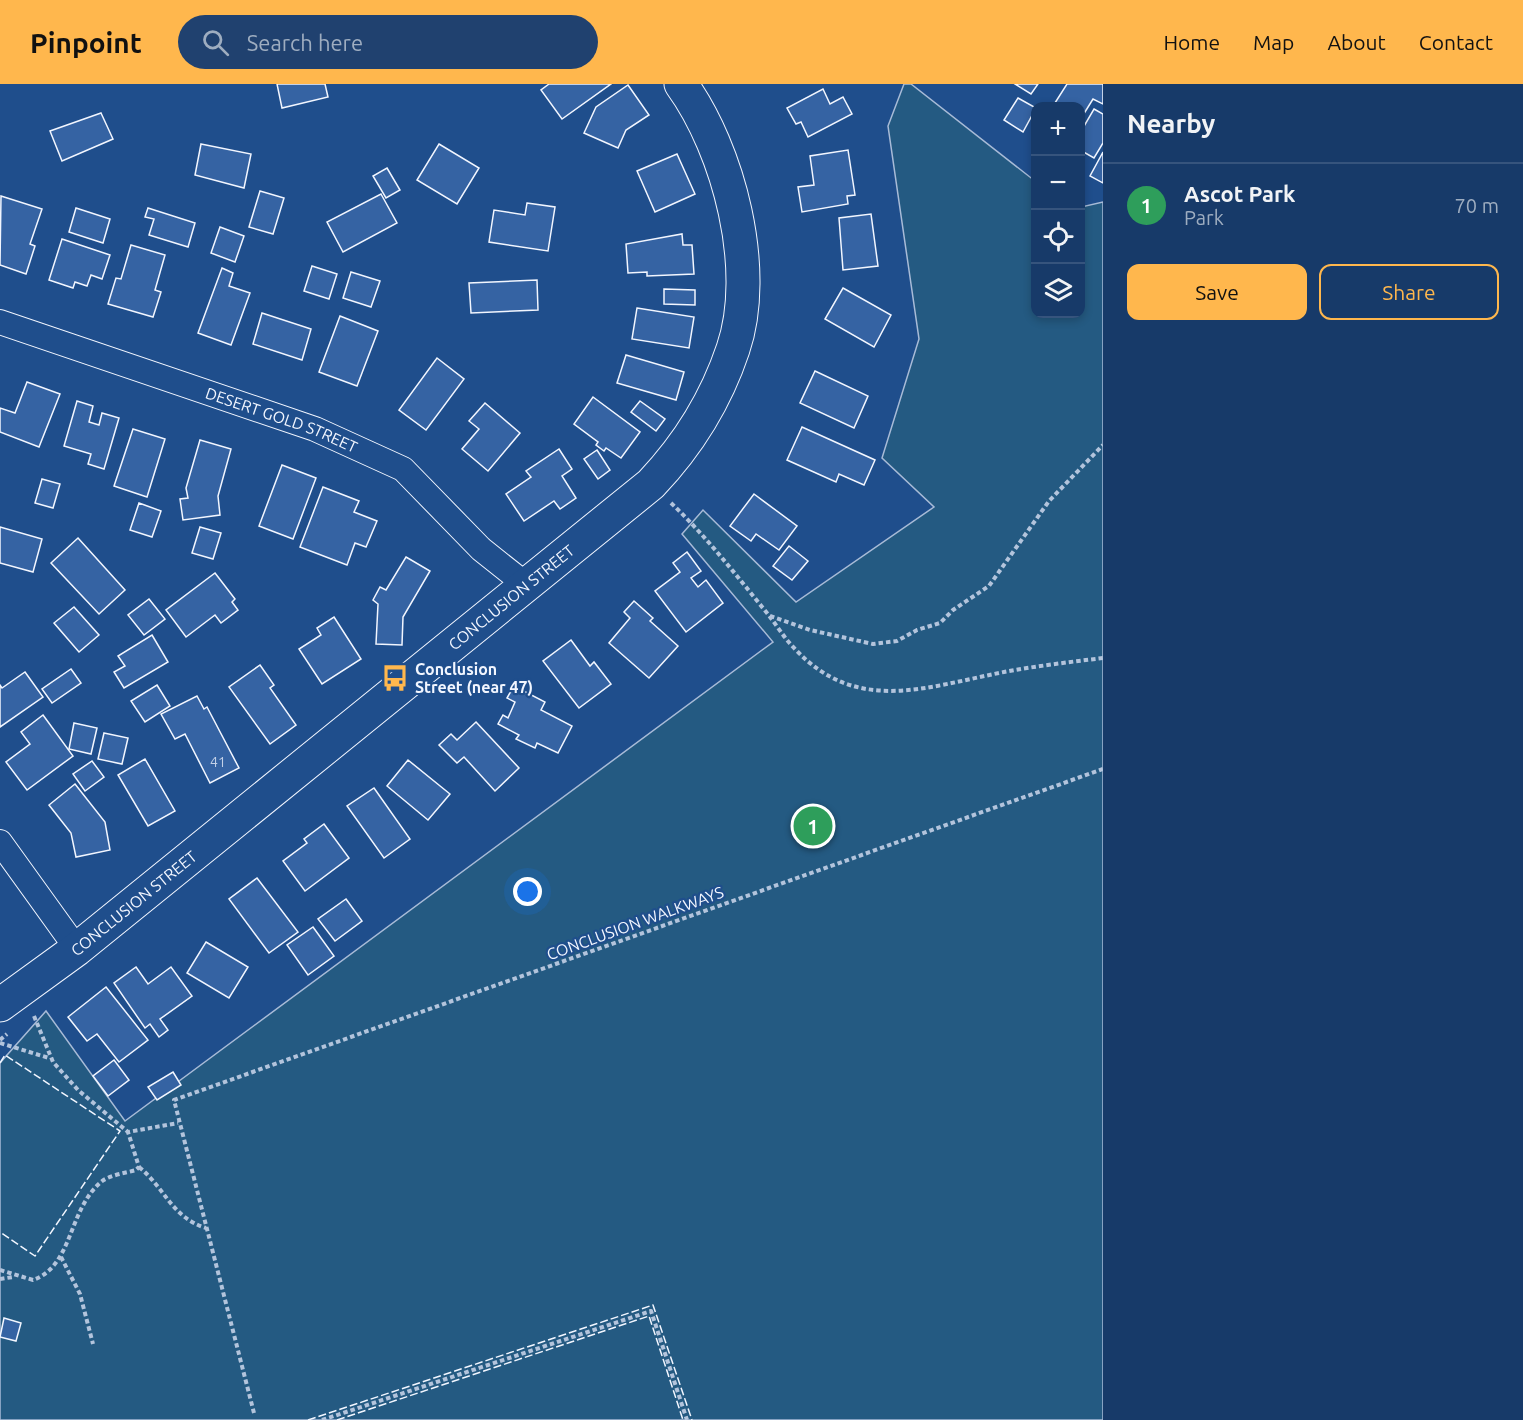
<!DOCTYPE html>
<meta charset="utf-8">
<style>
body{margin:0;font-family:Ubuntu,sans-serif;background:#20416f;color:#f1f3f6}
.controls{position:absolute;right:18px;top:18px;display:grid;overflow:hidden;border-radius:12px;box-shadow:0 3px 9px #0003}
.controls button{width:54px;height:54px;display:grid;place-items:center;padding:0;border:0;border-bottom:2px solid #36547d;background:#173a69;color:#f1f3f6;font:30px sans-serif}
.you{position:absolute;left:528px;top:808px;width:21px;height:21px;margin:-15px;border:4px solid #fff;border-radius:50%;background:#1a73e8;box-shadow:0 0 0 9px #1a73e833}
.badge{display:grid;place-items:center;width:39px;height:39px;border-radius:50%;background:#ffb74d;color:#fff;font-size:20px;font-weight:700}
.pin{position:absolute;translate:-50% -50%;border:3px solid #fff;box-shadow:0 2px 6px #0006}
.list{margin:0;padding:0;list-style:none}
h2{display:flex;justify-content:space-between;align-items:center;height:78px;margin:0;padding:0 24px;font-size:26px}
h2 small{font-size:20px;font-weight:400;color:#9eadc0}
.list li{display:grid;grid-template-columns:39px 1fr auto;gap:18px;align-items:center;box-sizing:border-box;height:84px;padding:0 24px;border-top:2px solid #36547d}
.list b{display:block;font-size:22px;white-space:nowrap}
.list p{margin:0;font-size:20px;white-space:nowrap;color:#9eadc0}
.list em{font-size:20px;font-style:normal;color:#9eadc0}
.actions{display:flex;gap:12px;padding:18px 24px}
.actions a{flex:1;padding:14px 0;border:2px solid #ffb74d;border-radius:12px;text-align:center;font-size:21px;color:#ffb74d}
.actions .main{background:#ffb74d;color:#111}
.icon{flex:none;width:33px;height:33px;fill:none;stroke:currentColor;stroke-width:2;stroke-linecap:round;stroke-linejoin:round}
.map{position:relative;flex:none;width:1103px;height:1336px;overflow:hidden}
header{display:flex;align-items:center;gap:36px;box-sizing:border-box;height:84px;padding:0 30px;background:#ffb74d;color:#111}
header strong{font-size:28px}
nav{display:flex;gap:33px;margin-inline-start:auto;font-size:21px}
.search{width:420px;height:54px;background:#20416f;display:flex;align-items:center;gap:15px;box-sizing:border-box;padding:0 21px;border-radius:33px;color:#9eadc0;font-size:22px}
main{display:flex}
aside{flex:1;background:#173a69}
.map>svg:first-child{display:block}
.green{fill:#245a82;stroke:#a8bbd7;stroke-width:1.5}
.building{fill:#3563a3;stroke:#f2f6ff;stroke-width:1.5}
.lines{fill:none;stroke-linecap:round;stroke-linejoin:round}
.street-casing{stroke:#f2f6ff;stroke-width:26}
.secondary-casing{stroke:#f2f6ff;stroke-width:35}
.path{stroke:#b3c4dc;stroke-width:4;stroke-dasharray:4.5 3;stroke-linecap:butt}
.street{stroke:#1f4e8c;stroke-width:24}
.secondary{stroke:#1f4e8c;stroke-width:33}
.fence{stroke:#f2f6ff;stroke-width:1.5;stroke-dasharray:8 3;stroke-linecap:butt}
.labels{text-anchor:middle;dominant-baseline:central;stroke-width:4.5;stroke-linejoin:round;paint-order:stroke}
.number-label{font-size:14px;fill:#c3d1e8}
.street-label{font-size:16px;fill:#f2f6ff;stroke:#1f4e8c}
.poi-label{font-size:16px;font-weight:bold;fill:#f2f6ff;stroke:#1f4e8c;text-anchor:start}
</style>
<header>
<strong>Pinpoint</strong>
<div class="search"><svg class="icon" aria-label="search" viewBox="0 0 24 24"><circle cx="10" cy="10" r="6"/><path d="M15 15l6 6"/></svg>Search here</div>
<nav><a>Home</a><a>Map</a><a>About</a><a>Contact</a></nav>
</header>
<main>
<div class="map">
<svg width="1103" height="1336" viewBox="0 0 1103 1336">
<rect width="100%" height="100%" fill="#1f4e8c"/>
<path class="green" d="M904,0H911L1035,97L1036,230H1080L1081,123L1103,118V1336H0V979L46,927L125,1037L773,558L682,450L703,426L796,518L934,423L882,374L919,255L888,42Z"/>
<g class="building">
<path d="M277,0H325L328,13L282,24Z"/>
<path d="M549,0H611L562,35L541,6Z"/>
<path d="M1015,0H1038L1031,10Z"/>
<path d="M1067,0H1103V20L1093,15L1080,36V22H1053Z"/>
<path d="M628,1L649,31L626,46L618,64L584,49L596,23Z"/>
<path d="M823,5L830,20L843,13L852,30L808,53L801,38L796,40L787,24Z"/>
<path d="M1018,14L1036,24L1023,48L1004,36Z"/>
<path d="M1094,25L1103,30V59L1094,74L1080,66V49Z"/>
<path d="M101,29L113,55L62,77L50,47Z"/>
<path d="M201,60L251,70L244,104L195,91Z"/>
<path d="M439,60L479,84L457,120L417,96Z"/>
<path d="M848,66L855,111L847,112L848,120L802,128L798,103L814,101L810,72Z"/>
<path d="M1103,68V99L1090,92Z"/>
<path d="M677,70L695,110L655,128L637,87Z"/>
<path d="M387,84L400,106L386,114L373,92Z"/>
<path d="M260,107L284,114L273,150L249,143Z"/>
<path d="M381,110L397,139L343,168L327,138Z"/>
<path d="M1,112L42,125L30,160L35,162L26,190L0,181Z"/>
<path d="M527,119L555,123L548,167L489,158L494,126L525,131Z"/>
<path d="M76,124L110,135L103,159L69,148Z"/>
<path d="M148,124L195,139L188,163L149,151L154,135L145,133Z"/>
<path d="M871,130L878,182L843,186L839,134Z"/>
<path d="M220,143L244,152L235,178L211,169Z"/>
<path d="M682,150L683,161H692L694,190L647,192V188L628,189L626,160Z"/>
<path d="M62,155L110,171L102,195L91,191L87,202L75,198L73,204L49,196Z"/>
<path d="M131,161L165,171L155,206L161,208L153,233L108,220L116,194L121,195Z"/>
<path d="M312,182L337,190L329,215L304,207Z"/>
<path d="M222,184L233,189L229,202L250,209L231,261L198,249Z"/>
<path d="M351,188L380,197L371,223L343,214Z"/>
<path d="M537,196L538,226L471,229L469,199Z"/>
<path d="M843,204L891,231L874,263L825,235Z"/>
<path d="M664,205L695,206V221L664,220Z"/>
<path d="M637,224L694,233L689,264L632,255Z"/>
<path d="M262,229L311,245L302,276L253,260Z"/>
<path d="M340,232L378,247L357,302L319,288Z"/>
<path d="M626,271L684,288L676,316L617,299Z"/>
<path d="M437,274L464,295L426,346L399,326Z"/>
<path d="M815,287L868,312L854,344L800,319Z"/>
<path d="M27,298L60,310L39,363L0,348V324L15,329Z"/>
<path d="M593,313L640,348L621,374L606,364L604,367L596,361L598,358L574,340Z"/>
<path d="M77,317L93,322L89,338L99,341L102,329L119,334L104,385L88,380L91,370L64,362Z"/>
<path d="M640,317L665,335L656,347L631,328Z"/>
<path d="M485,319L520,349L488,387L462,365L479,345L469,337Z"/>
<path d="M802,343L875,376L864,401L839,390L836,398L787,376Z"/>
<path d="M133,345L165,355L147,413L114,402Z"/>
<path d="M200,356L231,365L218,412L220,431L183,436L180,415L188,414L186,404Z"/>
<path d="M559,365L572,385L562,392L576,414L560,425L554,417L524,437L506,410L531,393L526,387Z"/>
<path d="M597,366L610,386L598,395L584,375Z"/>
<path d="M282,381L316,394L293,455L259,442Z"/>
<path d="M42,395L60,400L53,424L35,419Z"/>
<path d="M323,403L359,417L354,428L377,437L366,463L355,459L347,481L300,463Z"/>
<path d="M754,410L797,442L779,466L756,450L751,457L730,442Z"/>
<path d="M139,419L161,427L152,453L130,446Z"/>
<path d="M0,443L42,455L33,488L0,479Z"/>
<path d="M200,443L221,449L213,475L192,469Z"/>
<path d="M78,454L125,506L99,530L51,479Z"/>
<path d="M789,462L808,477L792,496L773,482Z"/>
<path d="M687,468L701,487L691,494L698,503L706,496L723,519L686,548L655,507L680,488L673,479Z"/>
<path d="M406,473L430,487L403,533L402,561L376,560L378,520L373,516L380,503L386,506Z"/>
<path d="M215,489L235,515L232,518L238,526L221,539L215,531L186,553L166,526Z"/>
<path d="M149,515L165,535L144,551L128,531Z"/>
<path d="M634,517L653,534L650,537L678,562L649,594L609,559L630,534L624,528Z"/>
<path d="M74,523L99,551L79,568L54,539Z"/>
<path d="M334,533L361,575L322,600L299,565L321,551L317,544Z"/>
<path d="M152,551L168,578L124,604L114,588L125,582L118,572Z"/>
<path d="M571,556L590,582L594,578L611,600L579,624L543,577Z"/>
<path d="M260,581L274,601L270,604L296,641L270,660L229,603Z"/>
<path d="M71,585L81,599L52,619L42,605Z"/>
<path d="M25,588L43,613L0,643V601L2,604Z"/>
<path d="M157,601L170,622L145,638L131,617Z"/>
<path d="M514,602L545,618L541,626L572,642L558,669L537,659L535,664L516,655L519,651L498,640L503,631L508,634L515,618L507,614Z"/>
<path d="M197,612L204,625L207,623L239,684L210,699L185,650L175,655L161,630Z"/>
<path d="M43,631L73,672L27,706L6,678L30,660L21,648Z"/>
<path d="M476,638L519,684L495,707L464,673L457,679L439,661L451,650L457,656Z"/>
<path d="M74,639L97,644L91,670L69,665Z"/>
<path d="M104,649L128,654L122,680L98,675Z"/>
<path d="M145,675L175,727L148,742L118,691Z"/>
<path d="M408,676L450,710L428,736L387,702Z"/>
<path d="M92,677L104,693L85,707L73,690Z"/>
<path d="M75,700L105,738L110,766L76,773L71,749L49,721Z"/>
<path d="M374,704L410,755L384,774L347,722Z"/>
<path d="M324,740L349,774L305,807L283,777L307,759L304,755Z"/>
<path d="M257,794L298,848L269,869L229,815Z"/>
<path d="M346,815L362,837L335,857L318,835Z"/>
<path d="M313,843L334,872L308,891L287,861Z"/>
<path d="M206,858L248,883L229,914L187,889Z"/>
<path d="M136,883L148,900L171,883L192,912L160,935L168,946L159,953L150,940L145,944L114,899Z"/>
<path d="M106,903L148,956L119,978L97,950L87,957L68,933Z"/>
<path d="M114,976L129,996L108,1012L93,992Z"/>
<path d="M173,988L181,1001L157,1016L148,1003Z"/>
<path d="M4,1234L21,1239L16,1257L0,1253Z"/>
</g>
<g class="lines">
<defs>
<g id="street">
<path id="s1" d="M0,238L315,345L403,385L481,465L525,500"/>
<path d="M0,758L77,865"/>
</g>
<g id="secondary">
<path id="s2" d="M0,921L77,865L651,400C688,361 716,316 733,265C760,186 729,66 681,0"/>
</g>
</defs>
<use href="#street" class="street-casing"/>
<use href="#secondary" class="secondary-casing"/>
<g class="path">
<path d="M671,419C706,452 736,491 767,529C776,540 784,554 795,565C857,631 926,603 1004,588C1036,582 1070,578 1103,574"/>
<path d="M770,532L810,546L873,560L897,557L917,546L940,539L953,526L989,502L1049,417L1103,361"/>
<path d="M34,932L53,978L78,1006L128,1048"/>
<path d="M0,956L7,950"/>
<path d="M0,959L49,974"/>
<path d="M139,1083C166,1105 171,1133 206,1144"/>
<path d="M61,1173L80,1210L93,1260"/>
<path d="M0,1186L33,1196C73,1182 68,1126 101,1098C109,1091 126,1089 136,1086L139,1083L128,1048L178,1039"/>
<path d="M0,1195L13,1193"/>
<path d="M254,1329L174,1016L1103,685"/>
<path d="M322,1336L651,1227L687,1336"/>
</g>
<use href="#street" class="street"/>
<use href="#secondary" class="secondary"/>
<g class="fence">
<path d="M0,979L5,971L120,1047L35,1172L0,1148"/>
<path d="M308,1336L653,1221L692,1336"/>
<path d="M337,1336L649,1232L683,1336"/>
</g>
</g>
<defs>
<symbol id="bus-bare" viewBox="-9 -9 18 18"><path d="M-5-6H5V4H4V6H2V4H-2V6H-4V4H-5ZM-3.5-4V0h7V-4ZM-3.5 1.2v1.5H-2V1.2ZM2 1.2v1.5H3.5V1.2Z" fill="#ffb74d" stroke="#1f4e8c" stroke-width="2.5" paint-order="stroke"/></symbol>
</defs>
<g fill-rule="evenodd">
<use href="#bus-bare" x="376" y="575" width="38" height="38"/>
</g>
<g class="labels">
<g class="number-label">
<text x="218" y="678">41</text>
</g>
<g class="street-label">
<text stroke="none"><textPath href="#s1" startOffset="298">DESERT GOLD STREET</textPath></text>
<text stroke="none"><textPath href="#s2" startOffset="654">CONCLUSION STREET</textPath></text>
<text stroke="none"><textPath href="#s2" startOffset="168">CONCLUSION STREET</textPath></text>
<text transform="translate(635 839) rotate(-20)">CONCLUSION WALKWAYS</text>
</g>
<g class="poi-label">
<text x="415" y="585">Conclusion<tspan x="415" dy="18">Street (near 47)</tspan></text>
</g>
</g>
</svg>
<div class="controls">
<button>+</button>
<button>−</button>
<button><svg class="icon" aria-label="locate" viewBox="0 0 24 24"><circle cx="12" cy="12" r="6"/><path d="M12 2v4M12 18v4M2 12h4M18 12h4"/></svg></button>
<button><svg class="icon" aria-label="layers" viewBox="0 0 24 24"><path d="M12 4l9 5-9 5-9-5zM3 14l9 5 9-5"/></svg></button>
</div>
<div class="you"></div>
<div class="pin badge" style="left:813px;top:742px;background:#2e9e5b">1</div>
</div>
<aside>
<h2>Nearby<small></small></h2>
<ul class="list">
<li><span class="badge" style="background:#2e9e5b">1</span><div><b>Ascot Park</b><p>Park</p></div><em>70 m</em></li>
</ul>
<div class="actions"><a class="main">Save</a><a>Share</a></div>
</aside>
</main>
